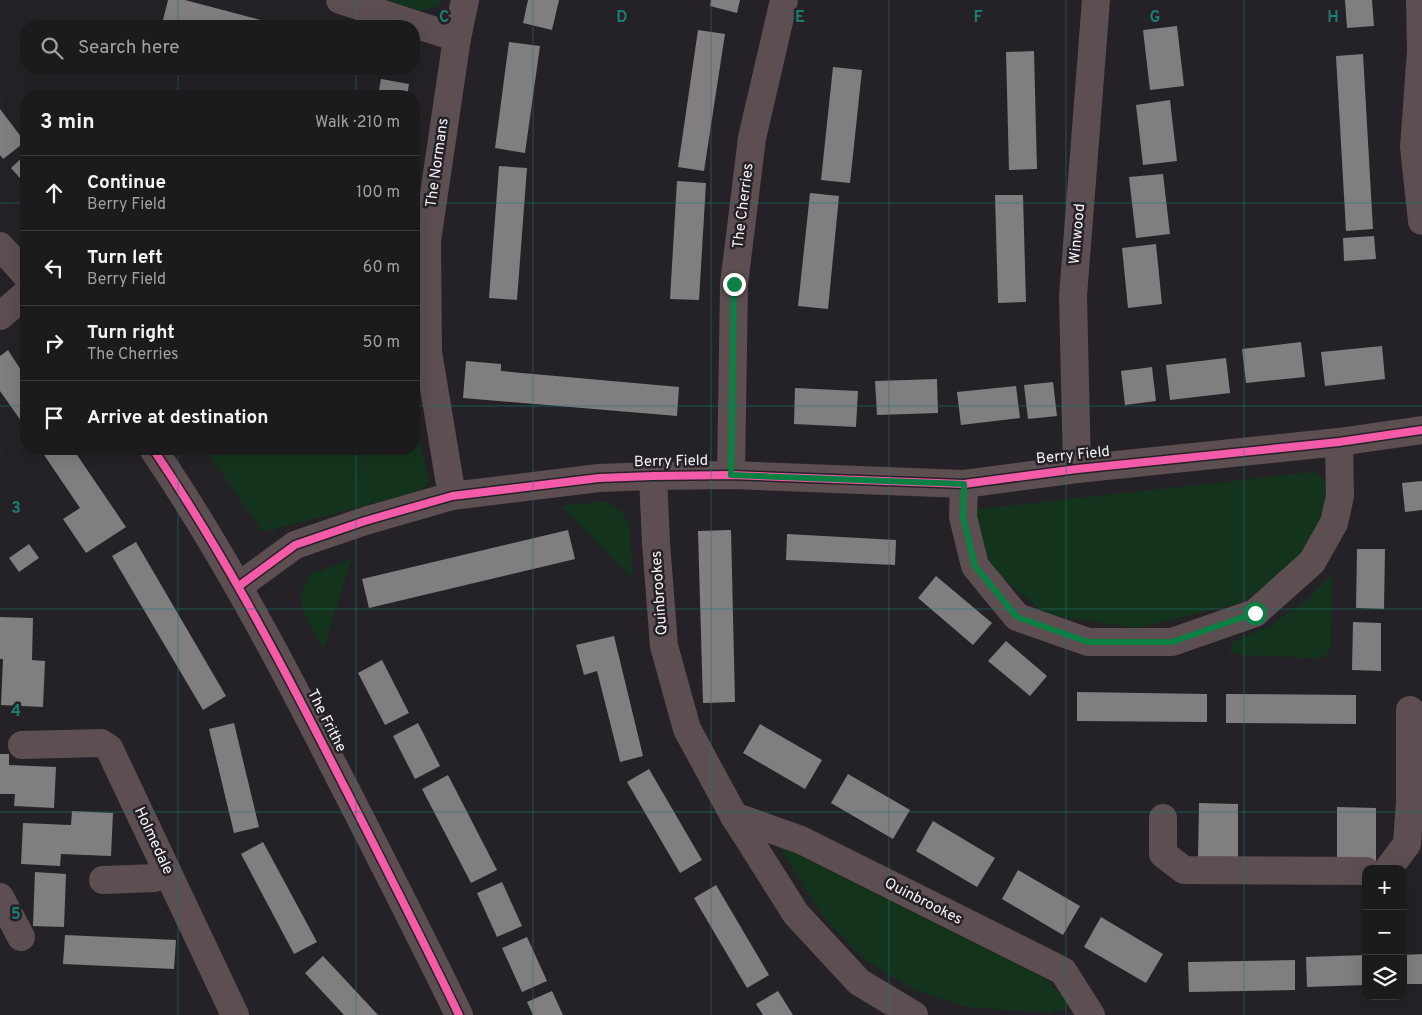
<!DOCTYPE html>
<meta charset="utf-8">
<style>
body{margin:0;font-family:Overpass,sans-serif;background:#242325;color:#f1f3f6}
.controls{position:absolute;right:15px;bottom:15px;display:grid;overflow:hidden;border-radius:10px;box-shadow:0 5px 20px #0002}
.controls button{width:45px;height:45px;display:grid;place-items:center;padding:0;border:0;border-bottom:1px solid #39383b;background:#1b1a1c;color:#f1f3f6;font:25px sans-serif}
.stop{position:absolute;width:15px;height:15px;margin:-11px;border:4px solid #0b8043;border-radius:50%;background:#fff}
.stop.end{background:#0b8043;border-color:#fff;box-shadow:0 1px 5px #0008}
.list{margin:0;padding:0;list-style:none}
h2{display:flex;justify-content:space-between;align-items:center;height:65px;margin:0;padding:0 20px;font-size:21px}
h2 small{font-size:16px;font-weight:400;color:#a0a1a3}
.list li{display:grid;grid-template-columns:32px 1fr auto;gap:15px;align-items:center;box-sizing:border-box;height:75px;padding:0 20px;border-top:1px solid #39383b}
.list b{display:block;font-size:19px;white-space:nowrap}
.list p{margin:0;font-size:16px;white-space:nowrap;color:#a0a1a3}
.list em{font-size:16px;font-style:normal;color:#a0a1a3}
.icon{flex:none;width:28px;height:28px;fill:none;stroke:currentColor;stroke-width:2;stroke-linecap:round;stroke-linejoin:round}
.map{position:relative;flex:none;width:1422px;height:1015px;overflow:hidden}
.search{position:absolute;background:#1b1a1c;box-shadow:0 5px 20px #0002;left:20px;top:20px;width:400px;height:55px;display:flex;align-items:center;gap:12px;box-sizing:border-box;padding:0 18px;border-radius:20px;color:#a0a1a3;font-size:19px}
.panel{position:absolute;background:#1b1a1c;box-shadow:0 5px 20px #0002;left:20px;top:90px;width:400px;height:365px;border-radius:20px}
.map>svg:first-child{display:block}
.green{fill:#14331c}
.building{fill:#817e7f}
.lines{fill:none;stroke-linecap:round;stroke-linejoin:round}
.minor{stroke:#5c4e51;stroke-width:28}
.cycleway-casing{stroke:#252127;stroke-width:11}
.cycleway{stroke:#f35aa7;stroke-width:8}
.route{stroke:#0b8043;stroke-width:6}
.grid{fill:none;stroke:#1b7c75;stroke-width:1;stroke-opacity:0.55}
.labels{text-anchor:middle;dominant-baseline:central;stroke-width:5;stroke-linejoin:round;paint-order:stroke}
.street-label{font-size:15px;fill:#f6f4f8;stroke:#252127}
.grid-label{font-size:16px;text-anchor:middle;font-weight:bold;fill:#1b7c75;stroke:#252127;stroke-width:5;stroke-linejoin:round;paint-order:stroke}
</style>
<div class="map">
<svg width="1422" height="1015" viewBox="0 0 1422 1015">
<rect width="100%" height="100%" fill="#242226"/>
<g class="green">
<path d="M388,0H440L439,6L419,11Z"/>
<path d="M414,418H415L429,483L417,492L263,532L205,449H414Z"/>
<path d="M1314,472L1334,485L1317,543L1277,578L1238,604L1136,628L1046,614L992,569L971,510Z"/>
<path d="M605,501L621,511L630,525L632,578L561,506Z"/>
<path d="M352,559L323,649L303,613L301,593L310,574Z"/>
<path d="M1332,577L1331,650L1321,658L1239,655L1230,650L1233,642L1270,626L1307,600L1327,579Z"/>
<path d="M791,840H807L1044,978L1067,999V1008L1051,1013L967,1007L914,990L864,959L821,914L781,849Z"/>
</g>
<g class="building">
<path d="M168,0H185L283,26H170L162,24Z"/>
<path d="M528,0H559L552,30L523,23Z"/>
<path d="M711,0H740L737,13L710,6Z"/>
<path d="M1345,0H1372L1374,26L1347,28Z"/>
<path d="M1177,26L1184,86L1150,90L1143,30Z"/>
<path d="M698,30L725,34L704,171L678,167Z"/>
<path d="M509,42L540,46L525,153L495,148Z"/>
<path d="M1034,51L1037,169L1009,170L1006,52Z"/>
<path d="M1363,54L1373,229L1346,231L1336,56Z"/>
<path d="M833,67L862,70L850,183L821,180Z"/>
<path d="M381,79L409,84L407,96H378Z"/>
<path d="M1170,100L1177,161L1143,165L1136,105Z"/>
<path d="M0,109L25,142L3,159L0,155Z"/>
<path d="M26,154V185L11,168Z"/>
<path d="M499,166L527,168L517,300L489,298Z"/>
<path d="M1163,174L1170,234L1136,238L1129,177Z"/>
<path d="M677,181L706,183L699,300L670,299Z"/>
<path d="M810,193L839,196L828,309L798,306Z"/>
<path d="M995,195H1023L1026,302L998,303Z"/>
<path d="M1374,236L1376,259L1344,261L1343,238Z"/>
<path d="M1156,244L1162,304L1128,308L1122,248Z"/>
<path d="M1301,342L1305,377L1246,383L1242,349Z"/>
<path d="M1382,346L1385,379L1325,386L1321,352Z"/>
<path d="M8,350L26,378V428L0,391V356Z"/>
<path d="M1226,358L1230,393L1170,400L1166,365Z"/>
<path d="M466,361L501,364V371L679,387L677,416L463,398Z"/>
<path d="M1152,367L1156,401L1125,405L1121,371Z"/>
<path d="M937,379L938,413L877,415L875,381Z"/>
<path d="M1053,382L1057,416L1028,419L1024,385Z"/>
<path d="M1016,386L1020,418L961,425L957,392Z"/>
<path d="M795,388L858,391L856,427L794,424Z"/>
<path d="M40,449H73L126,527L86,553L63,519L80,508Z"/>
<path d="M1422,481V510L1405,512L1402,483Z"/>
<path d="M568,530L575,559L369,608L362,579Z"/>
<path d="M731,530L735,702L703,703L698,531Z"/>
<path d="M787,534L896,540L895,565L786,560Z"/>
<path d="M136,542L226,696L203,710L112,556Z"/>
<path d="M29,544L39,558L19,572L9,558Z"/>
<path d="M1357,549H1385L1384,609L1356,608Z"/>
<path d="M936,576L992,623L973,645L918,598Z"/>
<path d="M0,617L33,618L32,660L45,661L43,707L1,705L3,659H0Z"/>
<path d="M1353,622L1381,623V671L1352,670Z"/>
<path d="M614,636L643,756L620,762L597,671L584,675L576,645Z"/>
<path d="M1006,641L1047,676L1030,696L988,661Z"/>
<path d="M382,660L409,713L385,725L358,673Z"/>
<path d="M1077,692L1207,694V722L1077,721Z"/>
<path d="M1226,694L1356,695V724L1226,723Z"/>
<path d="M234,723L259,827L234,833L209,729Z"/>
<path d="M418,723L440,766L415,779L393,736Z"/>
<path d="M760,724L822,760L805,789L743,753Z"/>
<path d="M0,754H9V765L56,767L54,808L14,806L15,794H0Z"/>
<path d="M649,769L702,860L680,873L627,782Z"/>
<path d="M848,774L910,810L893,839L831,803Z"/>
<path d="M448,775L497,870L471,883L422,789Z"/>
<path d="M1199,803L1238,804V858L1198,857Z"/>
<path d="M1337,807L1376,808V862L1337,861Z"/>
<path d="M72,811L113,813L111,856L61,854L60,866L21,864L23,823L71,825Z"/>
<path d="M933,821L995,858L977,887L916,851Z"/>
<path d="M263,842L317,942L294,954L241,854Z"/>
<path d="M1018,870L1080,906L1063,935L1002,899Z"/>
<path d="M35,872L66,874L64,927L33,926Z"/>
<path d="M502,882L522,926L497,937L477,893Z"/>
<path d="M716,885L769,975L747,988L694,898Z"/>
<path d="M1101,917L1163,954L1146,983L1084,947Z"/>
<path d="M65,935L176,940L174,969L63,964Z"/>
<path d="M527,937L547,981L522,992L502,948Z"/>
<path d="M1422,954V984H1403V955Z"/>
<path d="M1366,955V985L1307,987L1306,957Z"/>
<path d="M323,956L378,1015H344L305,973Z"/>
<path d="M1295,960V990L1189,992L1188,962Z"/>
<path d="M552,991L563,1015H533L527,1002Z"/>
<path d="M778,991L793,1015H763L756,1004Z"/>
</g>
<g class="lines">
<g class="minor">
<path d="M340,0L457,38"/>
<path d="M1420,0L1421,51L1414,147L1422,221"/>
<path d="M0,246L26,275"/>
<path d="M0,316L26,294"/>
<path d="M153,449C218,545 273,647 326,751C371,839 416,926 459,1015"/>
<path d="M1077,469L1073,296L1096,0"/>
<path d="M731,475L734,284L752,138L784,0"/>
<path d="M653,476L656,543L664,646L687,729L734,816L796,914L859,982L914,1015"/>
<path d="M964,484L963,517L975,566L1017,617L1088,642H1172L1255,613L1312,562L1334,523L1340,496L1339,442"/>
<path d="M452,496L428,352L427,241L457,38L465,0"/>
<path d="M239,586L295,545L365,521L452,496L599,478L653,476L731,475L964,484L1077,469L1339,442L1422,430"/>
<path d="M22,745L101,743L109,748L235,1015"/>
<path d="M734,816L801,840L1063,971L1091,1015"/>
<path d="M1163,818V854L1184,870L1366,871"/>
<path d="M1388,869L1407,844L1410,801V710"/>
<path d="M103,880L155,878L167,871"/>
<path d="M0,897L21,937"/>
</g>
<defs>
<g id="cycleway">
<path d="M153,449C218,545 273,647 326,751C371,839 416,926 459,1015"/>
<path d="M239,586L295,545L365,521L452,496L599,478L653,476L731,475L964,484L1077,469L1339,442L1422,430"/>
</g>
</defs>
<use href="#cycleway" class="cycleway-casing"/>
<use href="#cycleway" class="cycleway"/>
</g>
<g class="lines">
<path class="route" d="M734,284L731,475L964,484L963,517L975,566L1017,617L1088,642H1172L1255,613"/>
</g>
<path class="grid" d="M178,0V26M356,0V26M533,0V1015M711,0V1015M889,0V1015M1066,0V1015M1244,0V1015M178,69V96M356,69V96M0,203H26M414,203H1422M0,406H26M414,406H1422M178,449V1015M356,449V1015M0,609H1422M0,812H1422"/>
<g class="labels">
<g class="street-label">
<text transform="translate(438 163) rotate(-82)">The Normans</text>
<text transform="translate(744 206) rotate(-83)">The Cherries</text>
<text transform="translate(1078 234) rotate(-85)">Winwood</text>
<text transform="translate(1073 456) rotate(-6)">Berry Field</text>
<text transform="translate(671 462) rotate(-1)">Berry Field</text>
<text transform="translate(660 593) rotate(-94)">Quinbrookes</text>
<text transform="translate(326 721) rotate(63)">The Frithe</text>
<text transform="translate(153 841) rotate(65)">Holmedale</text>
<text transform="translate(923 902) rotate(27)">Quinbrookes</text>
</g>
</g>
<g class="grid-label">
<text x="444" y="22">C</text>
<text x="622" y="22">D</text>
<text x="800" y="22">E</text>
<text x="978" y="22">F</text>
<text x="1155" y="22">G</text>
<text x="1333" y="22">H</text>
<text x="16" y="513">3</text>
<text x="16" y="716">4</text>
<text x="16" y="919">5</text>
</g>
</svg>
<div class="controls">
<button>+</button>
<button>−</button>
<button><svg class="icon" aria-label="layers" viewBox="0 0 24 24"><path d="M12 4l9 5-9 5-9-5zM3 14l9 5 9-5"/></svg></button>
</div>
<div class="stop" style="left:1255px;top:613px"></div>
<div class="stop end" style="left:734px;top:284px"></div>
<div class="search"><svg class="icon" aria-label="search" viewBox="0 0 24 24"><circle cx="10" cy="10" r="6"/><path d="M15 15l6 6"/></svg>Search here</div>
<section class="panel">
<h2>3 min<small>Walk · 210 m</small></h2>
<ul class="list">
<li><svg class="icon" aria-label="ahead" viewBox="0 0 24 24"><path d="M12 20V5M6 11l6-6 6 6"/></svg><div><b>Continue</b><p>Berry Field</p></div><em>100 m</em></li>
<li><svg class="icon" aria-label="left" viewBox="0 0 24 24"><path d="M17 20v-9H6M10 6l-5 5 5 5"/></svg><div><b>Turn left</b><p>Berry Field</p></div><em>60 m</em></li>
<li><svg class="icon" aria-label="right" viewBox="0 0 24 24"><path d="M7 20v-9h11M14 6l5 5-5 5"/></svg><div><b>Turn right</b><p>The Cherries</p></div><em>50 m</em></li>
<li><svg class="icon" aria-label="arrive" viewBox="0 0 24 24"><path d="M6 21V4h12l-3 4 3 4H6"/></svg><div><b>Arrive at destination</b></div></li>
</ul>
</section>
</div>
